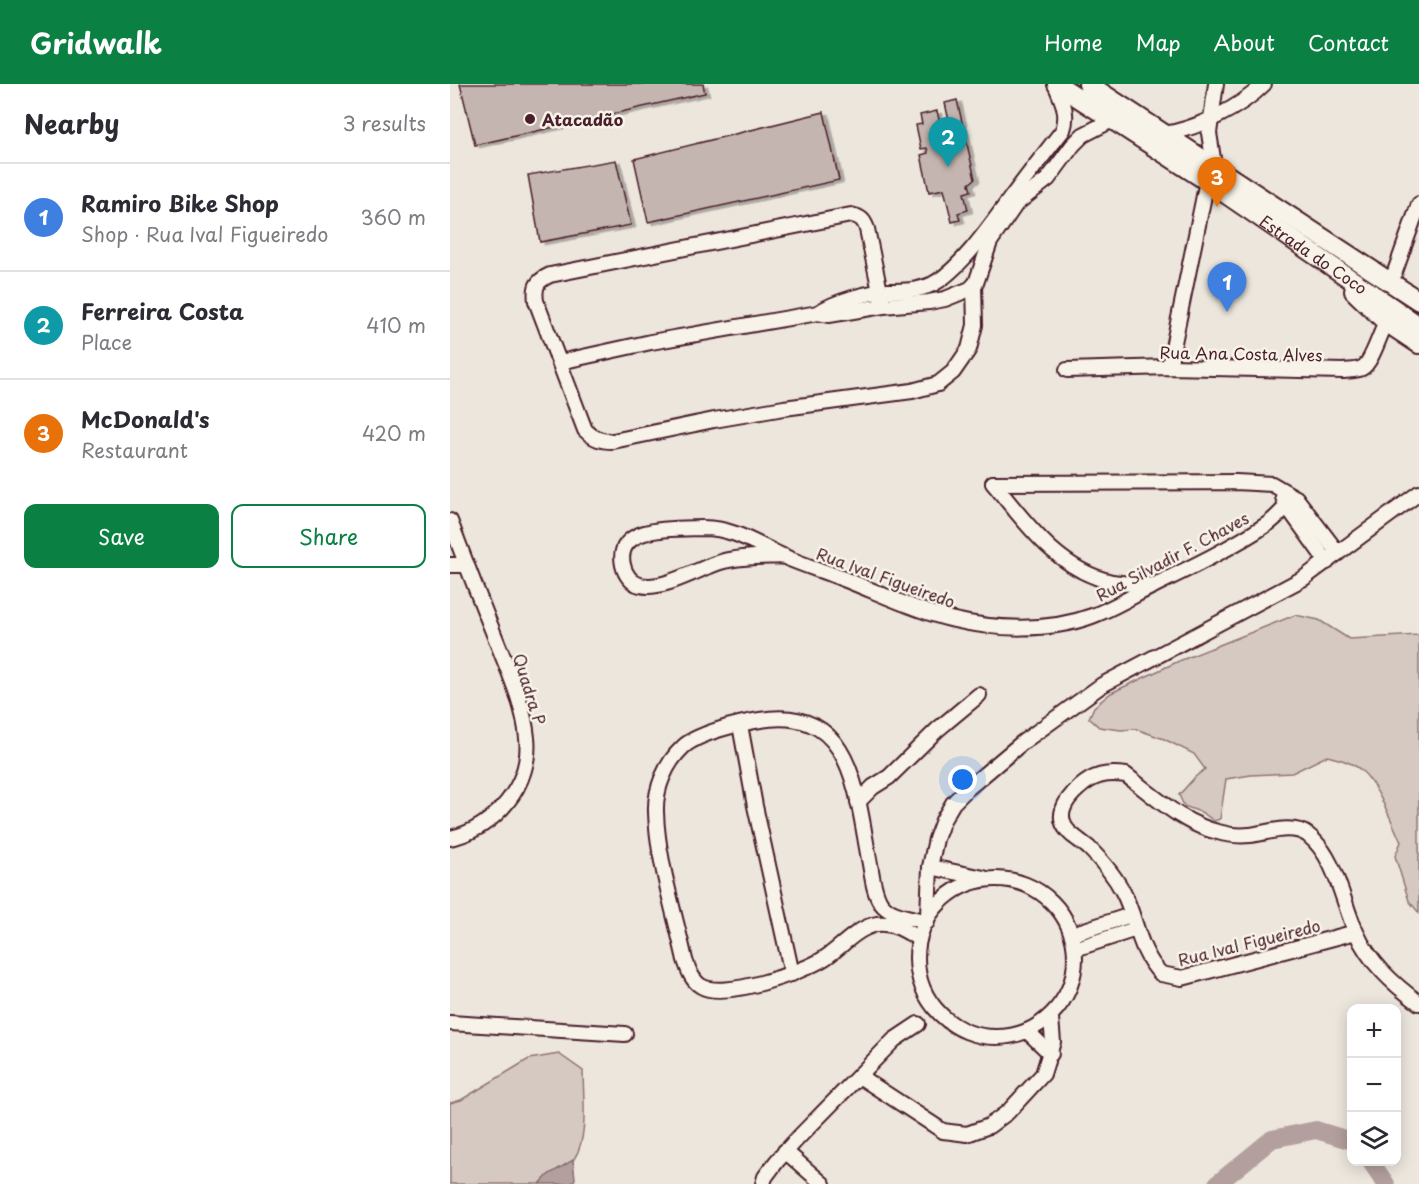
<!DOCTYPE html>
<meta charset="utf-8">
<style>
body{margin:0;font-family:"Playpen Sans",sans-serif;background:#f7f7f7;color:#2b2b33}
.controls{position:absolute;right:18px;bottom:18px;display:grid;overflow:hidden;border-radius:12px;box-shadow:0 3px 15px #0003}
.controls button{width:54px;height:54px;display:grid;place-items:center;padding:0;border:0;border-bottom:2px solid #e1e1e2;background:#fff;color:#2b2b33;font:30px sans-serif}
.you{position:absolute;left:513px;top:696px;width:21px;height:21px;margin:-15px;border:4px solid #fff;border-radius:50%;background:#1a73e8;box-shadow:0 0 0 9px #1a73e833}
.badge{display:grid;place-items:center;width:39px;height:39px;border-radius:50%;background:#0b8043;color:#fff;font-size:20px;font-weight:700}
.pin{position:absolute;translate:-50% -50px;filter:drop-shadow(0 2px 3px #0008)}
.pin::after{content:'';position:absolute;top:32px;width:21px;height:18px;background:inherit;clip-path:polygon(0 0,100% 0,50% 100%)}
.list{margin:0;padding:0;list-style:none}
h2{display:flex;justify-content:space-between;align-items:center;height:78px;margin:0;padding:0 24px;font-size:26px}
h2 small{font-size:20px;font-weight:400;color:#7c7c81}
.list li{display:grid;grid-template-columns:39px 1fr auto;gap:18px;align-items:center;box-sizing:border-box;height:108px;padding:0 24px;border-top:2px solid #e1e1e2}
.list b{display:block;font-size:22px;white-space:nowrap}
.list p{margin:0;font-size:20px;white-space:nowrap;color:#7c7c81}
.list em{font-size:20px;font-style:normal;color:#7c7c81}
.actions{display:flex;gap:12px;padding:18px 24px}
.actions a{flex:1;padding:14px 0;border:2px solid #0b8043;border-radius:12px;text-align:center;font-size:21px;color:#0b8043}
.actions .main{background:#0b8043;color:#fff}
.icon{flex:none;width:33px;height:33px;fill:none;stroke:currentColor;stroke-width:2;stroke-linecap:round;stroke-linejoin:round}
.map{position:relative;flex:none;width:969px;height:1100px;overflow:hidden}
header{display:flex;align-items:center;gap:36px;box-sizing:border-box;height:84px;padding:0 30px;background:#0b8043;color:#fff}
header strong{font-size:28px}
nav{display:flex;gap:33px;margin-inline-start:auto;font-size:21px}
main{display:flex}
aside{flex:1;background:#fff}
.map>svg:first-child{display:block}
.green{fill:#d5c9c2;stroke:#907476;stroke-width:1.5}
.water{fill:#b39f9d;stroke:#896c6f;stroke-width:1.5}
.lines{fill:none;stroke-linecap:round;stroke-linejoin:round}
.river{stroke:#b39f9d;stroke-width:18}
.building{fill:#c4b5b0;stroke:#4a1f2b;stroke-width:1.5;filter:url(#shadow)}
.minor-casing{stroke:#4a1f2b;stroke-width:18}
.highway-casing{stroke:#4a1f2b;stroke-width:22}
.minor{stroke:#f7f3e8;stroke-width:14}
.highway{stroke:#f7f3e8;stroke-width:18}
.poi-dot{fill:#4a1f2b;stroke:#f7f3e8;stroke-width:2}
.labels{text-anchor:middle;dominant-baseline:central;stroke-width:5;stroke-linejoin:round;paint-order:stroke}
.poi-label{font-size:16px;font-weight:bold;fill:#4a1f2b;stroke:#f7f3e8;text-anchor:start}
.street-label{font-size:16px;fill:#4a1f2b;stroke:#f7f3e8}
</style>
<header>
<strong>Gridwalk</strong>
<nav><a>Home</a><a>Map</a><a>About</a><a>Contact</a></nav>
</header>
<main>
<aside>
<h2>Nearby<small>3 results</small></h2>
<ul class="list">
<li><span class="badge" style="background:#3f7fe0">1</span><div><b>Ramiro Bike Shop</b><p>Shop · Rua Ival Figueiredo</p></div><em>360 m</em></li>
<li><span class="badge" style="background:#0f9aa8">2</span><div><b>Ferreira Costa</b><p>Place</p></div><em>410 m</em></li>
<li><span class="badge" style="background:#e8710a">3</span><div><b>McDonald's</b><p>Restaurant</p></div><em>420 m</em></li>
</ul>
<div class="actions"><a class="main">Save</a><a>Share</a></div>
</aside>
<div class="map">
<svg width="969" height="1100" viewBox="0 0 969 1100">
<defs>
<filter id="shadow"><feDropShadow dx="4.5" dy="2.5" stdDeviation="0" flood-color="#0004"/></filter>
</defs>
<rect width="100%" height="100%" fill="#ece6dd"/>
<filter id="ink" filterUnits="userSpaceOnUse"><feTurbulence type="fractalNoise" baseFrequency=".0167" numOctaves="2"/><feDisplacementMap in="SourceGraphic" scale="12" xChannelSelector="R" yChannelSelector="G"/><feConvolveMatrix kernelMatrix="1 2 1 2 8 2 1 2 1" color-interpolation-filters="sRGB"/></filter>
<g filter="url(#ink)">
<g class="green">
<path d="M845,531L869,536L899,555L969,551V829L959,817L945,772L951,758C942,739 927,700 912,687C902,678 889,675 877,672L842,689L801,691L776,695L770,735L764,737L753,729L734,722L729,711L745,693L755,685L744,670L714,655L686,645L671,646L649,643L639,634L644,623L661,609L729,577Z"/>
<path d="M109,970L133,987C133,1013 139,1053 124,1075C119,1082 99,1090 90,1100H0V1019L11,1016L79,975Z"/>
</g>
<path class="water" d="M123,1076L125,1095L121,1100H90L98,1091Z"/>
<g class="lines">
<g class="river">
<path d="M921,1078L936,1100"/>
<path d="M767,1100L822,1055L866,1046L902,1057"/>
</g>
</g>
<g class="building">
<path d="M10,0H253L255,9L25,61Z"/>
<path d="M507,16L525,95L519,100L521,107L514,109L518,126L508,129L510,136L502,138L494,105L479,108L471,71L478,69L477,64L471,65L466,41L472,40L470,31L487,27L490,39L499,37L495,19Z"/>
<path d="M374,28L389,96L198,138L184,75Z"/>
<path d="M166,76L181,141L90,158L78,91Z"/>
</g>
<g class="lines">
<defs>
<g id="minor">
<path d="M715,50C749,44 790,24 814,0"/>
<path d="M764,81L759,49L766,0"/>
<path d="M941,199L969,120"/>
<path d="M433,222L417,145C414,136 411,133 401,131L100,191C87,197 84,202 86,217L135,346C144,355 151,357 163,357L264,336L334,324L462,307L488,300L503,288L519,265L525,241L524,201"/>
<path d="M368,229C383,218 419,208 438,207C453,207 468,207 483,200C511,185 541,141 560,115C577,92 595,69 613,46C619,29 612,16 605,0"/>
<path d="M110,278L201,258L368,229L379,231L433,222L479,218L495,215L520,205L526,199L540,158L566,120L598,95L623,61L633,51L664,35"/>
<path d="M719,283L757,97"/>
<path d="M617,286L719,283L893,287C899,286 906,287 912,284C921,280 931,248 936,238"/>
<path d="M543,399L786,398L822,400L846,414L888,469"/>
<path d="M543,399C576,439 608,486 662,498C675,500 690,500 703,502"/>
<path d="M833,413L836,421L877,478"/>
<path d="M0,437C15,477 31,518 47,558C59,588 74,621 77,654C82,700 45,745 0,754"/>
<path d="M334,472C314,473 294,472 274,477C250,483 214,507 190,501C181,499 175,490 173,481C164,440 228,445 253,444C285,444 307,461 335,473C353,481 373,487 391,494C425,507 466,527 500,535C545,546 599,548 642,532C664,524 684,511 705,501C744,482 783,463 819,439C829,432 836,421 846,414"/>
<path d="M0,481H17"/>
<path d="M290,641L305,722L342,890"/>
<path d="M408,718L423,703L439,693L487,646L529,611"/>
<path d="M480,783L534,794"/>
<circle cx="546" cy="874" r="79"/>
<path d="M478,832L480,783L486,755L493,736L503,719L517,705L573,658L652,601L854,494L969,409"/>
<path d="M906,848L732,894L711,890C688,867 687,835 673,808C665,792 652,777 639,764C633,759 627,755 621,750C603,734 615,716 629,704C643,691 657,688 676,691C704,712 733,740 768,748C778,751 790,752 800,751C817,749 842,739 858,751C886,773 892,817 906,848C919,878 943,900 969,919"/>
<path d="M622,850L681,831"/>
<path d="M469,855C456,847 443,838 427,840C406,844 391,864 373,875C353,888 273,916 251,902C242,897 238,885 235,876C225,830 207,774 206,728C205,704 216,679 233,663C248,649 290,639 310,636C403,621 406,708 419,775C422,789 423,808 431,819C441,833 462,833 477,838"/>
<path d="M625,865L686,845"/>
<path d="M0,939L175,950"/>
<path d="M577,947L601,970"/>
<path d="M409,992L493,1047L517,1050L539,1042L558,1028L593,990L603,958L601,934"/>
<path d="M335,1067L373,1100"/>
<path d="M313,1100L315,1093L327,1077L348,1054L444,956L468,940"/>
</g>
<g id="highway">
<path id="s1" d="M607,0L757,97L969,242"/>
<path d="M638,0L969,217"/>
<path d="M904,207L936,238L969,260"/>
</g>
</defs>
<use href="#minor" class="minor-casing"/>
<use href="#highway" class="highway-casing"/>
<use href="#minor" class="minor"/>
<use href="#highway" class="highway"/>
</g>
</g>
<circle class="poi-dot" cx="80" cy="35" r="6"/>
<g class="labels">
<g class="poi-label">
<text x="92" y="35">Atacadão</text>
</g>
<g class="street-label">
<text stroke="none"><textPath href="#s1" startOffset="308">Estrada do Coco</textPath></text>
<text transform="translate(791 269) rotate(1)">Rua Ana Costa Alves</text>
<text transform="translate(722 472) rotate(-28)">Rua Silvadir F. Chaves</text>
<text transform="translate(436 493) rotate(20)">Rua Ival Figueiredo</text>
<text transform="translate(80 605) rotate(73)">Quadra P</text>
<text transform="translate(799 858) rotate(-14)">Rua Ival Figueiredo</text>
</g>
</g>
</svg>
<div class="controls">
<button>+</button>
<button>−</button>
<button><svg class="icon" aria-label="layers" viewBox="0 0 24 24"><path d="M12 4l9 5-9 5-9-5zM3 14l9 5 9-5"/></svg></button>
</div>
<div class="you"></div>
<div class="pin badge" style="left:777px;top:228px;background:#3f7fe0">1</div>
<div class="pin badge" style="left:498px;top:83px;background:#0f9aa8">2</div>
<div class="pin badge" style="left:767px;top:123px;background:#e8710a">3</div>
</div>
</main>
